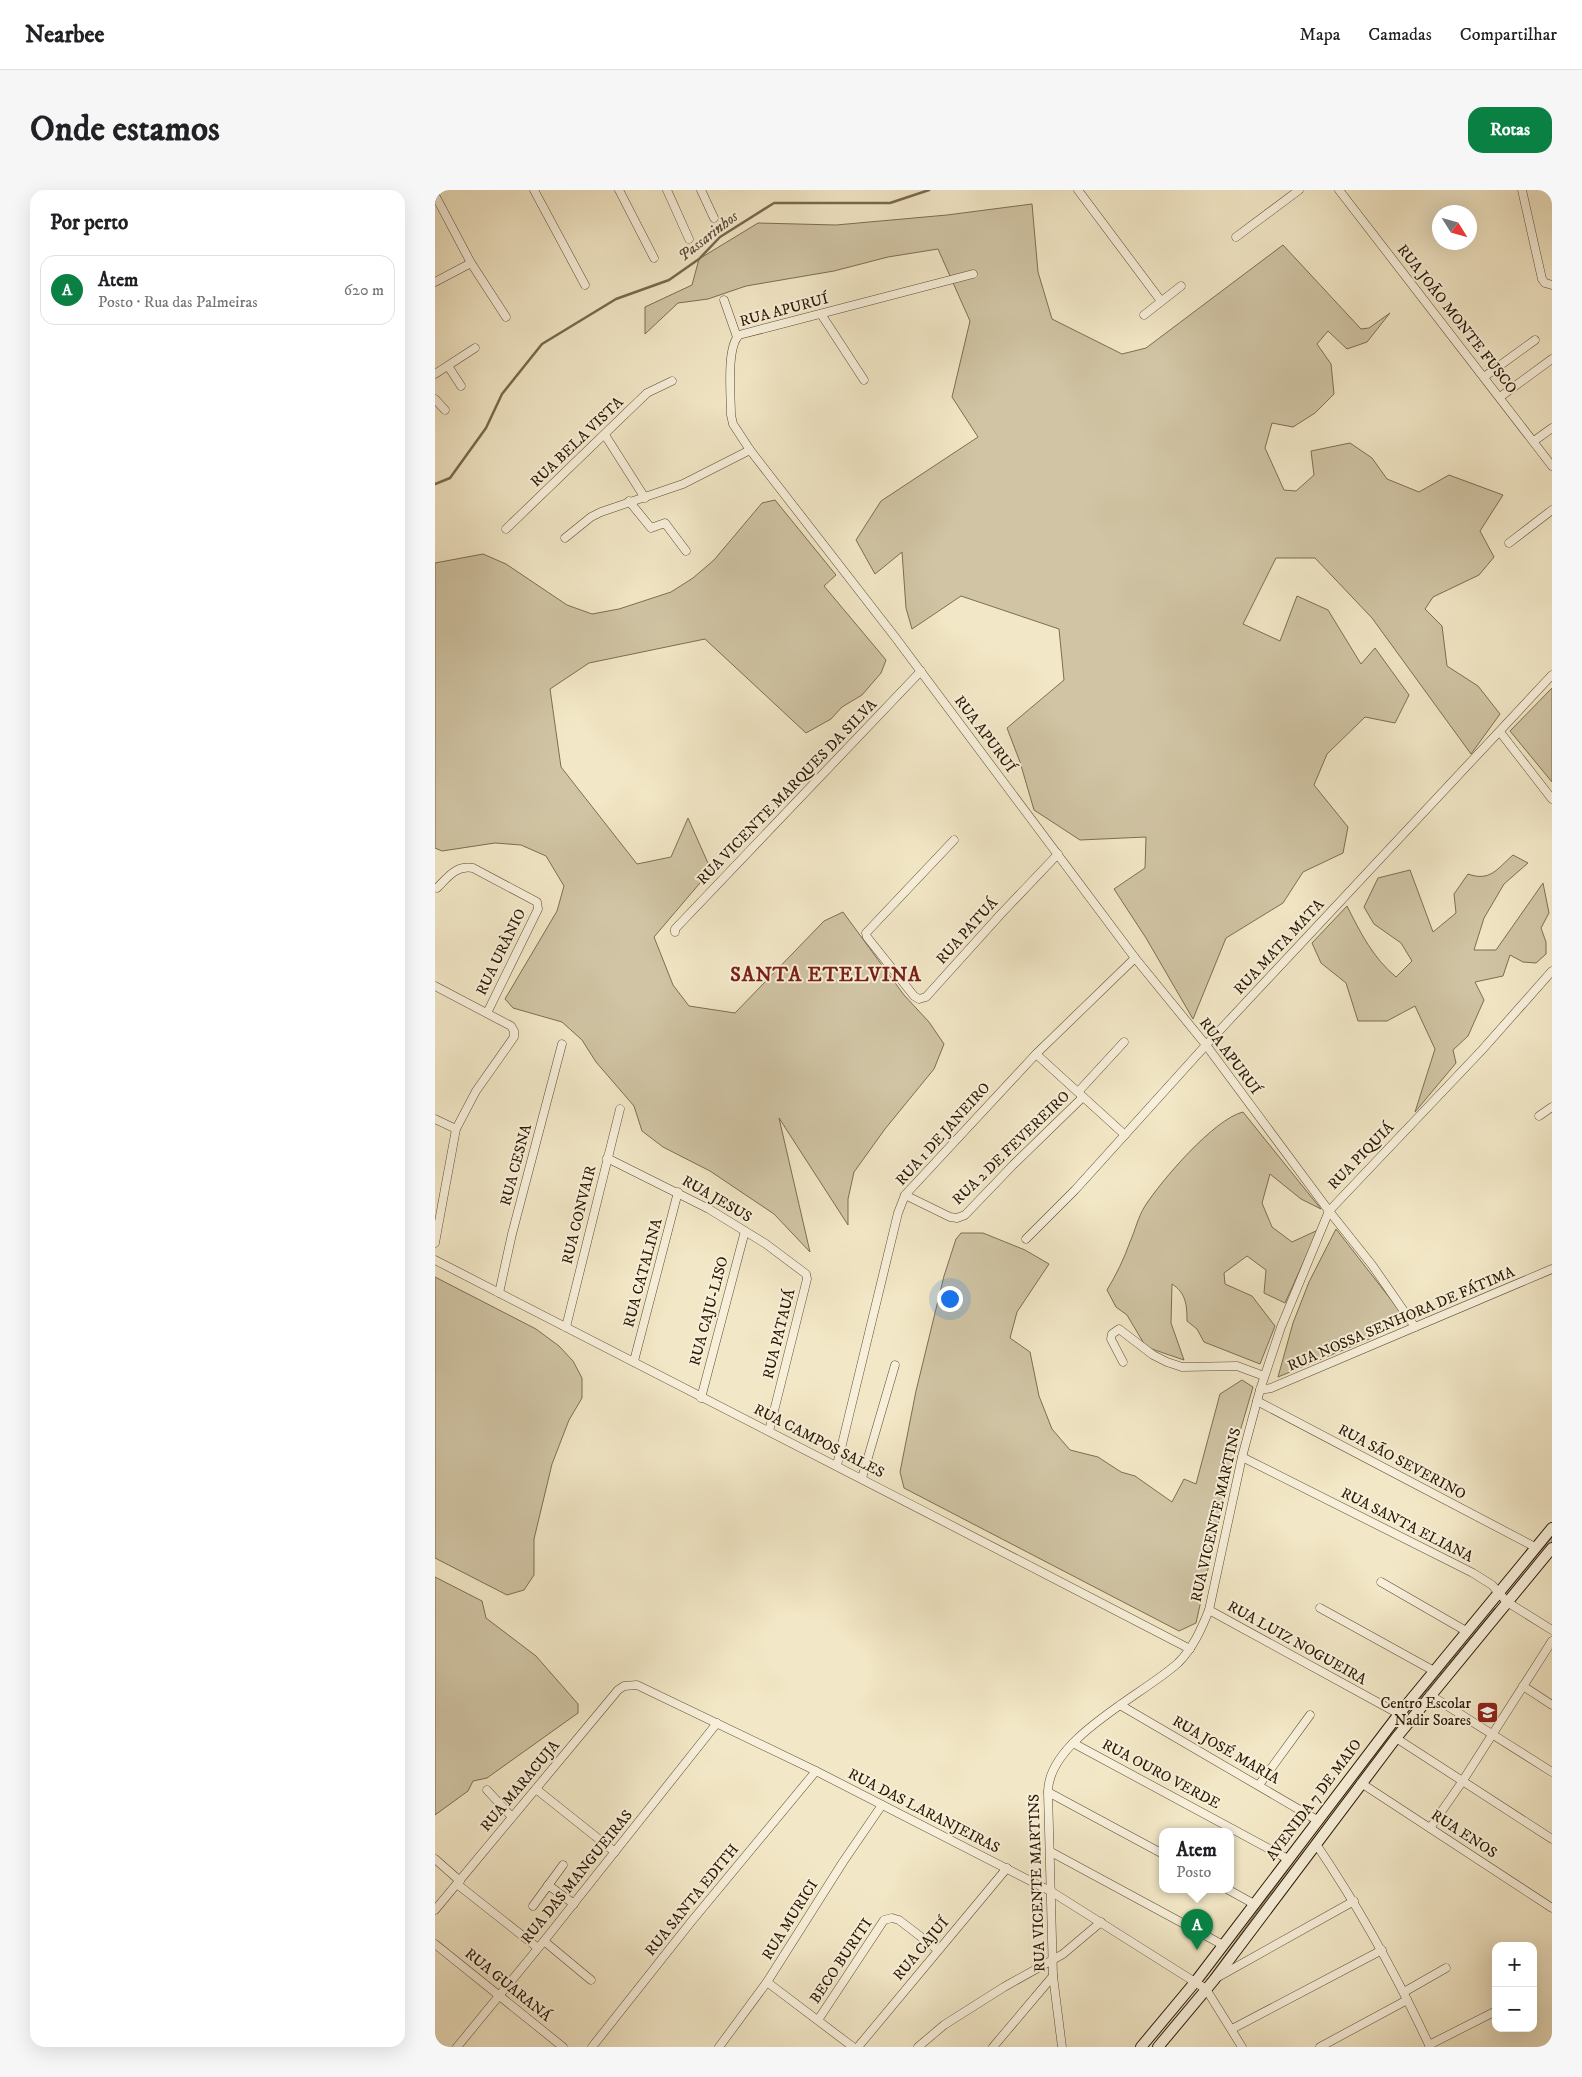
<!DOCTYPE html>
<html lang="pt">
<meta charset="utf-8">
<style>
body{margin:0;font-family:"IM FELL DW Pica",serif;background:#f6f6f6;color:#202124}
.controls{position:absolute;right:15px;bottom:15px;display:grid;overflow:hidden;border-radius:10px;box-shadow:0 5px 20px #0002}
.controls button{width:45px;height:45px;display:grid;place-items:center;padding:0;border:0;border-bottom:1px solid #e0e0e0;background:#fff;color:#202124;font:25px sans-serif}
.compass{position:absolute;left:997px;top:15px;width:45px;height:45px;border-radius:50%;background:#fff;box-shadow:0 5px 20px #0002;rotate:127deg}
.you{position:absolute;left:514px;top:1108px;width:18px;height:18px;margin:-12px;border:4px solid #fff;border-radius:50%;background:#1a73e8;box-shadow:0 0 0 8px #1a73e833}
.badge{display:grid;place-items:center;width:32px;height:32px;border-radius:50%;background:#0b8043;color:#fff;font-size:16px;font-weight:700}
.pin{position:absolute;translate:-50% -41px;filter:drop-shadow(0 1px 2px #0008)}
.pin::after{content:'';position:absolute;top:26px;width:18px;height:15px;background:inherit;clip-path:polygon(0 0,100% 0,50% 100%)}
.popup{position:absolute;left:724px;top:1638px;width:75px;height:65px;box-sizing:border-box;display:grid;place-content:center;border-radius:10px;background:#fff;filter:drop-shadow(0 1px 4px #0005);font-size:16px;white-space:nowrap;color:#757577}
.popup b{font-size:19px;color:#202124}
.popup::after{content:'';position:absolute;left:50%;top:100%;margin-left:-10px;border:10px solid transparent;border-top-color:#fff}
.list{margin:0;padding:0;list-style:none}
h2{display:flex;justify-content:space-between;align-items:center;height:65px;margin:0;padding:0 20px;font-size:21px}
h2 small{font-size:16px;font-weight:400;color:#757577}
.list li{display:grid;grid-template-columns:32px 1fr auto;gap:15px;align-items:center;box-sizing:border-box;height:70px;margin:0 10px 10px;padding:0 10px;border:1px solid #e0e0e0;border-radius:15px}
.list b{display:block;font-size:19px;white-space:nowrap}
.list p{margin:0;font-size:16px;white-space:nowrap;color:#757577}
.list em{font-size:16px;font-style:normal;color:#757577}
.map{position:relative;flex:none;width:1117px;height:1857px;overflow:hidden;border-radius:15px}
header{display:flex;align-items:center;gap:30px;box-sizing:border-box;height:70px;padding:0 25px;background:#fff;border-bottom:1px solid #e0e0e0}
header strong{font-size:24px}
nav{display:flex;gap:28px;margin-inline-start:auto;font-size:18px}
.intro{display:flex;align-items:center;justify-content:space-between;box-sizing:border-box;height:120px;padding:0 30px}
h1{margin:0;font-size:35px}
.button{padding:12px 22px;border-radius:15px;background:#0b8043;color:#fff;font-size:18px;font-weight:700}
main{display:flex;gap:30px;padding:0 30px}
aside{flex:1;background:#fff;border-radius:15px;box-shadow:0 5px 20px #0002}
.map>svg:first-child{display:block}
.green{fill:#d0c4a4;stroke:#7d6e52}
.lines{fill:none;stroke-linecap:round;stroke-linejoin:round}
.stream{stroke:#79694f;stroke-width:2.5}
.minor-casing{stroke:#5c4b32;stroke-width:9}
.secondary-casing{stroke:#2a1700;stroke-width:12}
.minor{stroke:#f7efda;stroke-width:8}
.secondary{stroke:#f7efda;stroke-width:10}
.labels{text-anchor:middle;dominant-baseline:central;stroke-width:4;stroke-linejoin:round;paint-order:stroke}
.street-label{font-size:15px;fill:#2a1700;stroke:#f7efda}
.poi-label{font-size:15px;fill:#2a1700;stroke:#f7efda;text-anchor:end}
.water-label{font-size:16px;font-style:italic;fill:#5f4e34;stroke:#f7efda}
.district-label{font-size:20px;font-weight:bold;letter-spacing:1px;fill:#7a1f14;stroke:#f7efda}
</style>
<header>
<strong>Nearbee</strong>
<nav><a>Mapa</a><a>Camadas</a><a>Compartilhar</a></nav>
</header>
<div class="intro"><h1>Onde estamos</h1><a class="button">Rotas</a></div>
<main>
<aside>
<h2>Por perto<small></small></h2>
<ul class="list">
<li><span class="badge">A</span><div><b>Atem</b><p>Posto · Rua das Palmeiras</p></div><em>620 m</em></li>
</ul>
</aside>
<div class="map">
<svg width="1117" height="1857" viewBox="0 0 1117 1857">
<rect width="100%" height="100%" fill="#f2e7c6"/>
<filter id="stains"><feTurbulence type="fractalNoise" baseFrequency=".004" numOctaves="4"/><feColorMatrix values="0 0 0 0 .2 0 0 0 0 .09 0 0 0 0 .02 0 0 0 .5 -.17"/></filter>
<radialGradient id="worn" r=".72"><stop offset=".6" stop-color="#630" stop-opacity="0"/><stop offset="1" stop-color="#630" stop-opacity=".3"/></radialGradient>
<g class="green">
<path d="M597,14L603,82L617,129L687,164L711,158L848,55L926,139L934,138L955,123L932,152L912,159L893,141L882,154L896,174L899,204L880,223L858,237L837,233L830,258L849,300L861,301L879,285L876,261L915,253L937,268L952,289L984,302L1014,285L1068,305L1045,341L1059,367L1044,385L998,407L990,419L1007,436L1012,476L1043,496L1065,524L1036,564L937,428L880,368H841L808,434L845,451L862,406L893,420L926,474L940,458L974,505L960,533L930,527L892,564L879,595L913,637L908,663L868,682L848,713L791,748L758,829L711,748L679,699L710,678L711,647L645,650L599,620L585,572L572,538L629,490L624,439L526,406L477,439L471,418L467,362L440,384L421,350L446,311L543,247L517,207L535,131L503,59L453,67L399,81L311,96L273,109L243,113L210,144V117L257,95L264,69L323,33L401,35L512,25Z"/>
<path d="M340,310L401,385L389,396L451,470L446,483L427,505L407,517L396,529L371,543L270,449L154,473L115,499L126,577L202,674L236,667L253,628L276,680L219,747L238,795L254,816L300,823L389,731L408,722L469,805L494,832L509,854L499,879L450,939L419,982L413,1009V1035L344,928L375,1062L339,1024L275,981L228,957L207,941L199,916L161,872L147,850L127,832L78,818L70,809L122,721L129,696L111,666L86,655L60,653L7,661L0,658V373L48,364L71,374L132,415L157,424L184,419L236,402L258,388L279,370L327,313Z"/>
<path d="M1117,498V592L1075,541Z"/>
<path d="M1078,665L1093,673L1069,694L1049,728L1039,760H1061L1108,693L1114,723L1106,738L1111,752V764L1101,773L1088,772L1075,765L1068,786L1040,792L1049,810L1033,846L1018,860L1021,873L980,922L1000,859L980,816L952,831H923L911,793L886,773L877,753L912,716C925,742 938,768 961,787L977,771L966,753L939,734L929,717L943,688L975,680L998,742L1021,723L1019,704L1033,684C1055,692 1062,679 1078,665Z"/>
<path d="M808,922L886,1019L866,1009L835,984L827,1013L837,1037L857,1052L883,1040L850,1113L829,1103L831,1080L812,1066L789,1083L790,1094L817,1106L840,1136L825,1174L769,1152L762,1139L752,1131C752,1115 751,1103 737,1094L736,1133L749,1170L711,1157L692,1125L681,1117L672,1100C681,1085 689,1069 695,1052C700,1041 703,1027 710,1016C726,991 779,929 808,922Z"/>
<path d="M901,1039L968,1125L957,1138L932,1150L843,1187L858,1133L874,1092Z"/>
<path d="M526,1043H548L590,1060L614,1074L582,1122L575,1148L595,1162L604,1206L617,1239L635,1260L663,1267L686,1282L700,1286L737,1312L749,1289L761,1294L785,1204L807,1190L818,1197L799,1262L761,1433L744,1441L469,1298L465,1282L481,1201L509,1086L521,1049Z"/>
<path d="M0,1087L101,1139L124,1156L138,1171L147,1188V1208L134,1230L117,1274L99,1349V1385L89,1400L72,1405L0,1368Z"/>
<path d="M1117,1347V1354L1072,1408L1069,1404Z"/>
<path d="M0,1387L47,1411L51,1428L101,1466L143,1514V1523L52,1588L38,1591L33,1601L0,1625Z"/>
<path d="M1060,1418H1062L772,1794H769L896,1621L951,1549Z"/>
</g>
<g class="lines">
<path class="stream" d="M0,294L15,288L51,238L67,204L107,154L181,109L234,90L264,69L285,47L339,13H455L494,0"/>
<defs>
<g id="minor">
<path d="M99,0L150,95"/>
<path d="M184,0L219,68"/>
<path d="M232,0L254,49"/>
<path d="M266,0L279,28"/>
<path d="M643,0L726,111"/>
<path d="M904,0L1117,276"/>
<path d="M1087,0L1107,89L1110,93L1117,95"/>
<path d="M0,5L36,73L71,127"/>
<path d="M801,47L864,0"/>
<path d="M538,84L304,145C291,158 296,206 296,225L298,234L315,260L460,447L700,768L771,855L894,1021L937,1075L980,1137"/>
<path d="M0,92L36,73"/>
<path d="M289,110L302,147"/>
<path d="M386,124L429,190"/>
<path d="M709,125L746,96"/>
<path d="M13,176L26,196"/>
<path d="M0,184L40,158"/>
<path d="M1049,187L1100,150"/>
<path d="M1065,207L1117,169"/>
<path d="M0,209L10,220"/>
<path d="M170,245L210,308"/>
<path d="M1099,251L1117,238"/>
<path d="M194,311L216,338L230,333L251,361"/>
<path d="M71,339L212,203L237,191"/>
<path d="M130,348L156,327L166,322L248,294L315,260"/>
<path d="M1074,353L1117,320"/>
<path d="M1065,542L1117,609"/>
<path d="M519,650L431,743L432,747L479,806L484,809L491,807L565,725L623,664"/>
<path d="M2,698C13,687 21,675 38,678L102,712L103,719L52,823"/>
<path d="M240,742V739L486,481"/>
<path d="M0,796L76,836L79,841V847L41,901L21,939L0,1053"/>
<path d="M601,864L690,945"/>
<path d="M643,902L689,852"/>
<path d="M1104,926L1117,917"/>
<path d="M0,929L21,939"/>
<path d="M172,968L274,1019L331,1054L371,1084L372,1089L334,1241"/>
<path d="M470,1005L515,1027L522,1028L530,1025L578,975L648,907"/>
<path d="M591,1049L640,1000L771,855L1117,485"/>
<path d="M0,1070C252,1200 504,1328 755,1459"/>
<path d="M64,1103L77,1044L127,854"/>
<path d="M131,1137L185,919"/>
<path d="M199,1171L243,1002"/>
<path d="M688,1172L676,1149L677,1144L684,1139L718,1165L732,1172L747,1177L802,1176L829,1186"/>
<path d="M825,1200L836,1198L1117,1079"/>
<path d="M266,1208L310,1041"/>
<path d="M822,1211L1100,1357"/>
<path d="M807,1267L1038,1383L1057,1395L1072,1412L1117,1440"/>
<path d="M402,1275L463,1023L470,1005L601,864L700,768"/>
<path d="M427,1288L460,1175"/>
<path d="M946,1392L1031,1441"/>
<path d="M885,1418L999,1481"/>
<path d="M774,1420L964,1524"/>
<path d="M1088,1496L1117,1515"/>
<path d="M995,1505L1117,1582"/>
<path d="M685,1515L882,1630"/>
<path d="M961,1548L1117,1649"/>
<path d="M638,1553L853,1669"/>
<path d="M926,1593L1117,1718"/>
<path d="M824,1595L875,1525"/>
<path d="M101,1599L180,1662"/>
<path d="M52,1600L77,1627"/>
<path d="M613,1602L728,1664"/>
<path d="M995,1638L1027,1592L1117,1451"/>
<path d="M881,1654C925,1719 962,1786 995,1857"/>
<path d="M616,1662L788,1755"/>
<path d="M0,1669L25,1691"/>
<path d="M22,1694L103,1758"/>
<path d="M113,1695L139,1714"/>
<path d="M792,1699L819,1714"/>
<path d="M98,1716L128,1675"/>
<path d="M0,1720L183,1500L189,1496L202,1495L381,1581L617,1702L771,1799L807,1857"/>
<path d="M109,1751L156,1790"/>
<path d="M0,1754L128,1857"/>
<path d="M783,1787L919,1711"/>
<path d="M332,1792L418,1857"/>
<path d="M969,1802L1011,1778"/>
<path d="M383,1830L449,1730L457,1728L464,1730L503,1760"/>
<path d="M797,1839L947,1760"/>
<path d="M994,1855L1061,1821"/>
<path d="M22,1857L109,1751L282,1533"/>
<path d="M157,1857L256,1732L381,1581"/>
<path d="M284,1857L332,1792L408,1672L447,1615"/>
<path d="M423,1857L572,1678"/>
<path d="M483,1857L509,1835L569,1797L628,1764L666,1732"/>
<path d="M558,1857L618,1786"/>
<path d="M627,1857L618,1786L613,1602C613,1549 708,1505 743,1473C758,1458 766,1440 774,1420L807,1267L825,1200L846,1137L894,1021L1047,860L1117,781"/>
<path d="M885,1857L972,1810"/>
</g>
<g id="secondary">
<path d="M706,1857L761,1791L964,1524L1117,1338"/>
<path d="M723,1857L779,1790L961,1548L1117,1358"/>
</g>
</defs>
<use href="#minor" class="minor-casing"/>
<use href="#secondary" class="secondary-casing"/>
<use href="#minor" class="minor"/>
<use href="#secondary" class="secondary"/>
</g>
<defs>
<symbol id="school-square" viewBox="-11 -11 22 22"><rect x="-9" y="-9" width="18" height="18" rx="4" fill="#8f2418" stroke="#f7efda"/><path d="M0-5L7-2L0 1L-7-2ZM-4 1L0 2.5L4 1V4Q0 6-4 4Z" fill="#fff"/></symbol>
</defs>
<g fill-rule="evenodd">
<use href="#school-square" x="1040" y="1510" width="25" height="25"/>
</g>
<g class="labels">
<g class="street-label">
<text transform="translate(349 120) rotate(-15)">RUA APURUÍ</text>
<text transform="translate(1022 129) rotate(52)">RUA JOÃO MONTE FUSCO</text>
<text transform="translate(142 252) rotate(-44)">RUA BELA VISTA</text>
<text transform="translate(550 544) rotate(53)">RUA APURUÍ</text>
<text transform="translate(352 602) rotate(-46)">RUA VICENTE MARQUES DA SILVA</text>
<text transform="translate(532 741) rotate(-48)">RUA PATUÁ</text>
<text transform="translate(844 757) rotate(-47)">RUA MATA MATA</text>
<text transform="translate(66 762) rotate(-64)">RUA URÂNIO</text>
<text transform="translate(795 866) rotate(53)">RUA APURUÍ</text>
<text transform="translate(508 944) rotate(-48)">RUA 1 DE JANEIRO</text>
<text transform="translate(576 958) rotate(-44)">RUA 2 DE FEVEREIRO</text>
<text transform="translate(926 966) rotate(-46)">RUA PIQUIÁ</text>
<text transform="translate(81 975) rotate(-75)">RUA CESNA</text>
<text transform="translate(282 1009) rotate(30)">RUA JESUS</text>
<text transform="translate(144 1025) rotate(-76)">RUA CONVAIR</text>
<text transform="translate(208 1083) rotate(-75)">RUA CATALINA</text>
<text transform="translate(274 1121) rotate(-75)">RUA CAJU-LISO</text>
<text transform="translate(966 1129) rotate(-23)">RUA NOSSA SENHORA DE FÁTIMA</text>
<text transform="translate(344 1144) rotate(-76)">RUA PATAUÁ</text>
<text transform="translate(384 1251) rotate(27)">RUA CAMPOS SALES</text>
<text transform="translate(967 1272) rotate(28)">RUA SÃO SEVERINO</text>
<text transform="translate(781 1325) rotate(-77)">RUA VICENTE MARTINS</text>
<text transform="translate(972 1335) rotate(27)">RUA SANTA ELIANA</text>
<text transform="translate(862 1453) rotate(29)">RUA LUIZ NOGUEIRA</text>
<text transform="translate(791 1560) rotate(30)">RUA JOSÉ MARIA</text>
<text transform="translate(726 1584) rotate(28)">RUA OURO VERDE</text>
<text transform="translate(85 1596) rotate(-50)">RUA MARACUJA</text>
<text transform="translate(879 1610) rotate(-53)">AVENIDA 7 DE MAIO</text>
<text transform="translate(489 1621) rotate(27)">RUA DAS LARANJEIRAS</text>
<text transform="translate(1029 1644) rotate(33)">RUA ENOS</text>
<text transform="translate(142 1687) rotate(-51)">RUA DAS MANGUEIRAS</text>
<text transform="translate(602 1693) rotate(-92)">RUA VICENTE MARTINS</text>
<text transform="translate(257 1710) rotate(-51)">RUA SANTA EDITH</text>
<text transform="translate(355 1730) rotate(-58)">RUA MURICI</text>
<text transform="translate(486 1759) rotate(-50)">RUA CAJUÍ</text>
<text transform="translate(406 1771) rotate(-56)">BECO BURITI</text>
<text transform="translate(73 1795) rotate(39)">RUA GUARANÁ</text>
</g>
<g class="poi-label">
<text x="1036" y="1513">Centro Escolar<tspan x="1036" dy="17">Nadir Soares</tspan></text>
</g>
<g class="water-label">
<text transform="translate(273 46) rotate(-38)">Passarinhos</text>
</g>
<g class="district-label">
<text x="391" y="785">SANTA ETELVINA</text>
</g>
</g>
<rect width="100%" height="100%" filter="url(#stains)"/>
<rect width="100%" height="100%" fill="url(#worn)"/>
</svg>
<div class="controls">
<button>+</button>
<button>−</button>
</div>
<svg class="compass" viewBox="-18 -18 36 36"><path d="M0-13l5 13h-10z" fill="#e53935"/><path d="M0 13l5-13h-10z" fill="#757577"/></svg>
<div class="you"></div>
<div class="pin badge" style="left:762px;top:1760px">A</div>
<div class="popup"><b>Atem</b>Posto</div>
</div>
</main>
